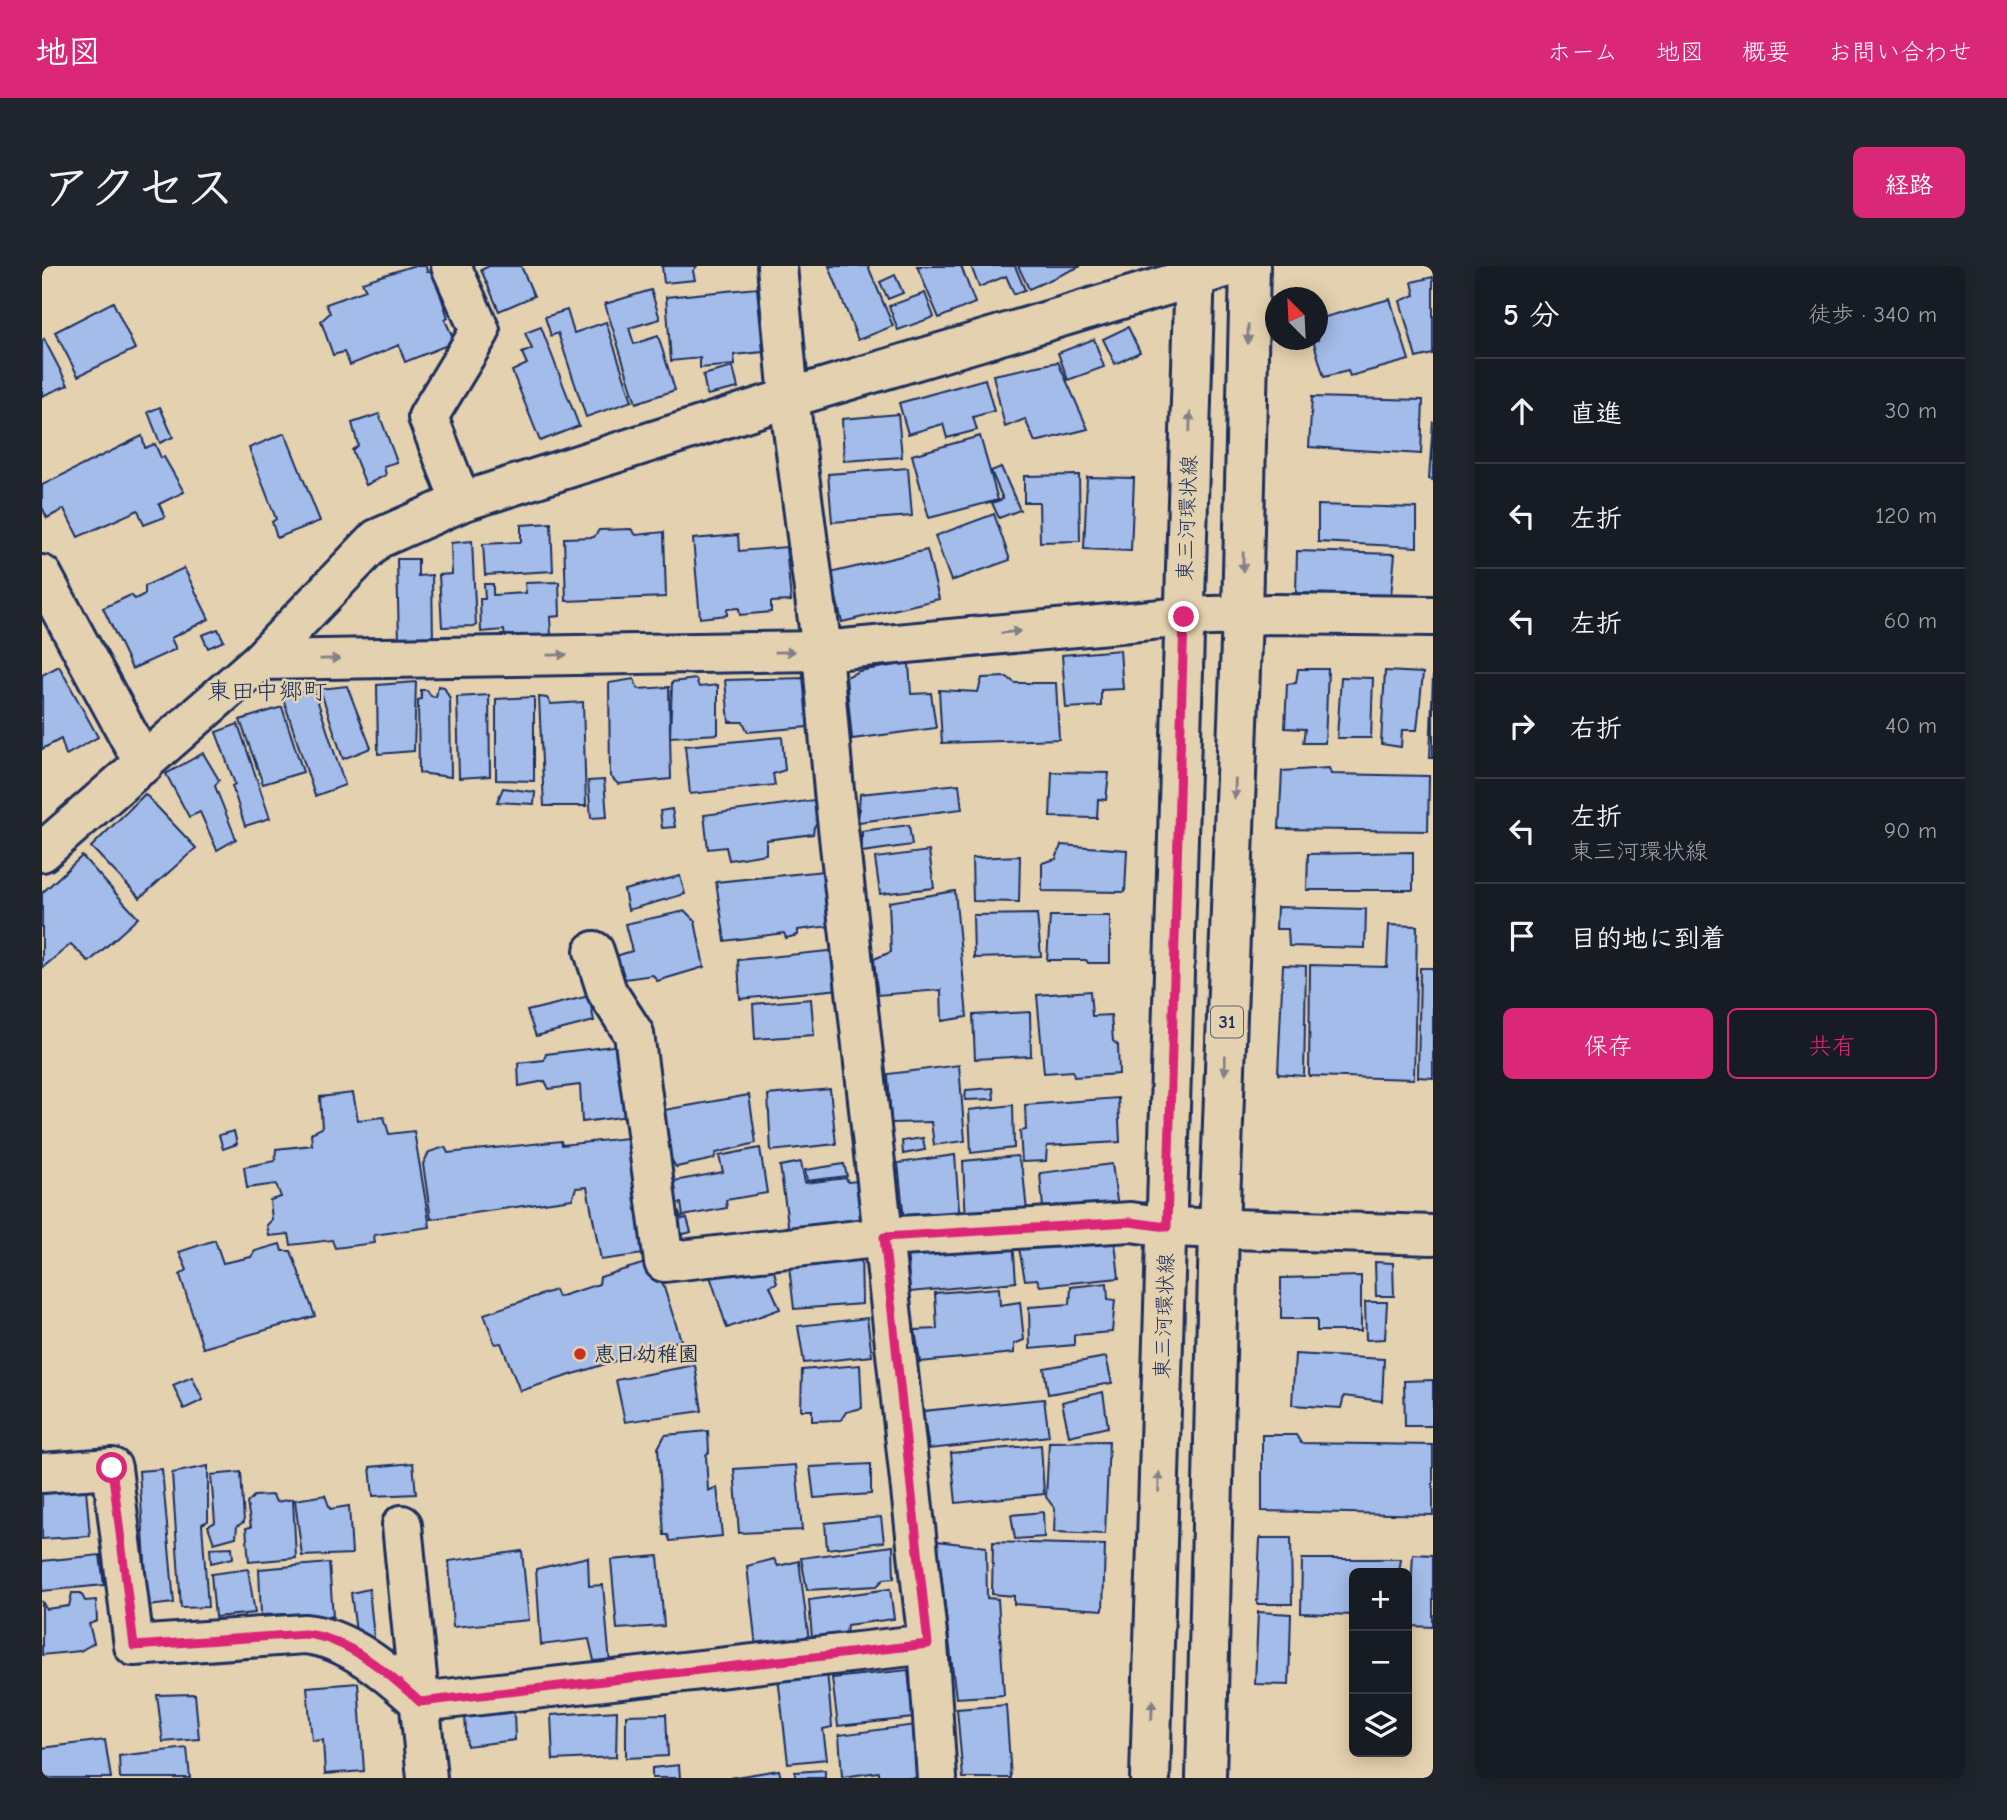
<!DOCTYPE html>
<html lang="ja">
<meta charset="utf-8">
<style>
body{margin:0;font-family:"Comic Neue","Klee One",sans-serif;background:#20242c;color:#f1f3f6}
.controls{position:absolute;right:21px;bottom:21px;display:grid;overflow:hidden;border-radius:10px;box-shadow:0 4px 18px #0003}
.controls button{width:63px;height:63px;display:grid;place-items:center;padding:0;border:0;border-bottom:2px solid #363941;background:#171b24;color:#f1f3f6;font:35px sans-serif}
.compass{position:absolute;left:1223px;top:21px;width:63px;height:63px;border-radius:50%;background:#171b24;box-shadow:0 4px 18px #0003;rotate:336deg}
.stop{position:absolute;width:21px;height:21px;margin:-16px;border:5px solid #db2777;border-radius:50%;background:#fff}
.stop.end{background:#db2777;border-color:#fff;box-shadow:0 2px 7px #0008}
.list{margin:0;padding:0;list-style:none}
h2{display:flex;justify-content:space-between;align-items:center;height:91px;margin:0;padding:0 28px;font-size:30px}
h2 small{font-size:23px;font-weight:400;color:#9ea1a6}
.list li{display:grid;grid-template-columns:46px 1fr auto;gap:21px;align-items:center;box-sizing:border-box;height:105px;padding:0 28px;border-top:2px solid #363941}
.list b{display:block;font-size:26px;white-space:nowrap}
.list p{margin:0;font-size:23px;white-space:nowrap;color:#9ea1a6}
.list em{font-size:23px;font-style:normal;color:#9ea1a6}
.actions{display:flex;gap:14px;padding:21px 28px}
.actions a{flex:1;padding:16px 0;border:2px solid #db2777;border-radius:10px;text-align:center;font-size:24px;color:#db2777}
.actions .main{background:#db2777;color:#fff}
.icon{flex:none;width:38px;height:38px;fill:none;stroke:currentColor;stroke-width:2;stroke-linecap:round;stroke-linejoin:round}
.map{position:relative;flex:none;width:1391px;height:1512px;overflow:hidden;border-radius:10px}
header{display:flex;align-items:center;gap:42px;box-sizing:border-box;height:98px;padding:0 35px;background:#db2777;color:#fff}
header strong{font-size:33px}
nav{display:flex;gap:38px;margin-inline-start:auto;font-size:24px}
.intro{display:flex;align-items:center;justify-content:space-between;box-sizing:border-box;height:168px;padding:0 42px}
h1{margin:0;font-size:49px}
.button{padding:18px 32px;border-radius:10px;background:#db2777;color:#fff;font-size:24px;font-weight:700}
main{display:flex;gap:42px;padding:0 42px}
aside{flex:1;background:#171b24;border-radius:10px;box-shadow:0 4px 18px #0003}
.map>svg:first-child{display:block}
.building{fill:#a3bce9;stroke:#1b2f5e;stroke-width:2}
.lines{fill:none;stroke-linecap:round;stroke-linejoin:round}
.street-casing{stroke:#1b2f5e;stroke-width:44}
.secondary-casing{stroke:#1b2f5e;stroke-width:44}
.primary-casing{stroke:#1b2f5e;stroke-width:44}
.street{stroke:#e4d1af;stroke-width:38}
.secondary{stroke:#e4d1af;stroke-width:38}
.primary{stroke:#e4d1af;stroke-width:38}
.oneway{fill:#808086}
.route{stroke:#db2777;stroke-width:9}
.poi-dot{fill:#c8321e;stroke:#e4d1af;stroke-width:2.5}
.labels{text-anchor:middle;dominant-baseline:central;stroke-width:5;stroke-linejoin:round;paint-order:stroke}
.shield{fill:#e4d1af;stroke:#576076;stroke-width:2}
.shield-label{font-size:19px;font-weight:bold;fill:#1b2f5e}
.street-label{font-size:21px;fill:#1b2f5e;stroke:#e4d1af}
.poi-label{font-size:21px;font-weight:bold;fill:#1b2f5e;stroke:#e4d1af;text-anchor:start}
.quarter-label{font-size:24px;fill:#1b2f5e;stroke:#e4d1af}
</style>
<header>
<strong>地図</strong>
<nav><a>ホーム</a><a>地図</a><a>概要</a><a>お問い合わせ</a></nav>
</header>
<div class="intro"><h1>アクセス</h1><a class="button">経路</a></div>
<main>
<div class="map">
<svg width="1391" height="1512" viewBox="0 0 1391 1512">
<rect width="100%" height="100%" fill="#e4d1af"/>
<filter id="ink" filterUnits="userSpaceOnUse"><feTurbulence type="fractalNoise" baseFrequency=".0143" numOctaves="2"/><feDisplacementMap in="SourceGraphic" scale="14" xChannelSelector="R" yChannelSelector="G"/><feConvolveMatrix kernelMatrix="1 2 1 2 8 2 1 2 1" color-interpolation-filters="sRGB"/></filter>
<g filter="url(#ink)">
<g class="building">
<path d="M370,0H384L385,6H391L406,52L403,54L413,76L363,96L357,79L308,99L302,86L291,89L279,55L288,47L284,38L324,24L320,16Z"/>
<path d="M447,0H479L492,30L457,45L439,4Z"/>
<path d="M620,0H655L651,5L653,14L622,17Z"/>
<path d="M787,0H826L851,60L816,74Z"/>
<path d="M875,0H919L933,37L897,52Z"/>
<path d="M929,0H973L983,24L972,28L964,10L937,21Z"/>
<path d="M976,0H1039L987,23Z"/>
<path d="M853,9L861,27L846,33L838,16Z"/>
<path d="M1391,11V88L1374,92L1358,35L1373,29L1370,16Z"/>
<path d="M715,22L721,86L692,89L693,99L658,102V92L629,95L624,31Z"/>
<path d="M609,24L618,53L587,62L592,78L616,70L633,124L594,137L563,38Z"/>
<path d="M883,27L892,51L856,64L847,40Z"/>
<path d="M1348,33L1367,94L1308,110L1306,105L1282,111L1271,74H1276V67L1280,66L1276,59V53Z"/>
<path d="M71,36L93,83L36,110L13,66Z"/>
<path d="M525,44L532,67L564,56L590,135L544,151L516,67L509,70L503,51Z"/>
<path d="M499,61L537,160L498,175L470,105L485,98L480,87L490,83L483,67Z"/>
<path d="M1086,61L1098,86L1073,98L1061,73Z"/>
<path d="M2,73L26,119L0,130V75Z"/>
<path d="M1052,73L1062,101L1026,114L1016,87Z"/>
<path d="M1016,96L1046,163L993,176L983,153L963,161L951,109Z"/>
<path d="M691,101L696,122L665,129L661,109Z"/>
<path d="M943,113L952,145L931,151L935,164L905,172L901,158L866,168L857,137Z"/>
<path d="M1270,131L1381,134L1379,188L1267,181Z"/>
<path d="M118,141L131,171L118,177L106,146Z"/>
<path d="M337,148L355,196L342,200L344,209L324,219L310,184L316,179L310,157Z"/>
<path d="M856,148L860,191L802,195L800,153Z"/>
<path d="M1391,155V214L1387,213Z"/>
<path d="M243,167L278,255L235,272L230,256L234,253L207,182Z"/>
<path d="M100,170L103,182L113,178L119,192L122,191L142,226L117,238L123,251L102,259L96,244L36,271L22,243L5,252L0,241V219Z"/>
<path d="M938,170L956,234L887,252L870,189Z"/>
<path d="M959,201L978,244L957,252L950,237L961,233L949,205Z"/>
<path d="M866,202L870,250L790,256L786,208Z"/>
<path d="M1037,209L1038,275L998,276L997,236H982V210Z"/>
<path d="M1045,211L1092,212L1089,285L1042,283Z"/>
<path d="M1276,239L1375,242V281L1276,276Z"/>
<path d="M952,248L968,294L909,315L893,270Z"/>
<path d="M509,257L511,305L443,309L441,278L479,276V259Z"/>
<path d="M589,263L594,269L622,266L624,331L524,335L522,272L552,271L557,264Z"/>
<path d="M696,269L697,285L744,281L749,335L729,336V346L698,349L697,342L685,343V349L658,352L651,273Z"/>
<path d="M430,275L434,360L400,361L397,309L410,308L409,277Z"/>
<path d="M885,284L897,333L800,356L788,307Z"/>
<path d="M1255,285L1353,288L1349,330L1254,327Z"/>
<path d="M355,293H376V310L390,309L391,375L357,376Z"/>
<path d="M142,302L167,353L129,372L134,383L90,403L61,342L89,329L93,333L103,328V320Z"/>
<path d="M517,316L518,350L508,351L509,369L463,372L462,364L439,366L438,333H443L442,318H451V329L484,327L483,317Z"/>
<path d="M176,363L182,375L166,382L160,369Z"/>
<path d="M1078,384L1081,423L1059,424V440L1024,442L1020,389Z"/>
<path d="M867,397L869,428L889,427L894,462L810,473L804,411L817,405Z"/>
<path d="M17,400L56,471L24,489L19,473L0,483V409Z"/>
<path d="M1256,403H1286L1283,477H1261L1263,463L1243,462L1245,418L1254,417Z"/>
<path d="M1343,405L1381,407L1375,464H1360L1359,481L1339,478Z"/>
<path d="M1391,409V492H1388Z"/>
<path d="M965,411L973,417H1014L1017,473L900,477L897,424L936,426L940,412Z"/>
<path d="M1299,411L1331,412L1329,472H1295Z"/>
<path d="M763,412L766,461L706,466L701,456H687L683,414Z"/>
<path d="M592,413L596,423L627,421L629,513L576,518L568,510L567,417Z"/>
<path d="M654,413L657,421L676,419V468L628,471L630,416Z"/>
<path d="M374,416L372,485L336,488L335,419Z"/>
<path d="M305,420L329,482L301,493L278,423Z"/>
<path d="M396,420L402,421L408,433L409,511L377,507L376,434L379,433V424H385L389,430L394,431Z"/>
<path d="M272,424L303,519L273,530L240,429Z"/>
<path d="M447,429L448,510L417,512L415,431Z"/>
<path d="M492,431V515L454,514V433Z"/>
<path d="M497,431L505,432L509,438L541,436L544,540H502Z"/>
<path d="M240,441L261,506L221,518L198,454Z"/>
<path d="M196,458L228,552L203,560L190,520L193,518L174,466Z"/>
<path d="M740,471L743,504L731,508L733,519L648,528L643,480Z"/>
<path d="M161,487L177,514L173,520L194,573L175,584L158,546L147,551L124,508Z"/>
<path d="M1287,502L1289,508L1387,510L1386,565L1237,563L1240,505Z"/>
<path d="M1010,506L1067,507L1064,534L1056,533L1055,552L1008,551Z"/>
<path d="M562,514L565,551L549,552L546,515Z"/>
<path d="M917,518L920,543L816,556L818,528Z"/>
<path d="M461,522L493,526L492,538L455,536Z"/>
<path d="M103,528L154,582L98,632L49,581Z"/>
<path d="M772,534L776,556L772,561L771,568L724,574V588L687,594L684,581L666,583L662,549Z"/>
<path d="M630,543L633,561L620,562L618,545Z"/>
<path d="M867,559L870,579L820,586V565Z"/>
<path d="M1019,579L1085,584L1083,626L1000,625V597L1014,593Z"/>
<path d="M887,585L892,622L838,628L833,592Z"/>
<path d="M1371,586V624H1265L1266,588Z"/>
<path d="M40,590L96,652L47,696L29,678L0,702V627Z"/>
<path d="M978,590L977,636L931,635L930,592Z"/>
<path d="M782,605L789,660L756,664V669L744,672L742,667L683,675L674,616Z"/>
<path d="M638,610L643,628L586,644L582,624Z"/>
<path d="M913,625L925,751L900,755L899,724L835,729L832,693L849,686L847,636Z"/>
<path d="M1235,641L1324,643L1323,682L1247,680L1246,663H1234Z"/>
<path d="M643,645L653,655L662,701L615,715L611,709L583,713L574,690L590,685L583,658Z"/>
<path d="M995,648L999,690L932,692L931,649Z"/>
<path d="M1008,650H1068V697H1046L1044,694H1005Z"/>
<path d="M1347,659L1375,660L1372,813L1267,810L1268,699L1345,701Z"/>
<path d="M796,684L798,723L698,733L696,694Z"/>
<path d="M1241,699L1264,700L1262,810L1236,808Z"/>
<path d="M1378,702H1391V812L1376,811Z"/>
<path d="M1048,725L1050,750L1069,749L1071,775L1076,779L1077,808L1032,811L1031,805L1002,807L995,729Z"/>
<path d="M547,730L552,755L494,770L485,745Z"/>
<path d="M769,733L772,769L713,773L711,738Z"/>
<path d="M988,746L989,790L933,793L931,749Z"/>
<path d="M579,779L587,850L540,856L538,819L507,823L503,815L477,820L476,797L502,794L504,788Z"/>
<path d="M917,799L923,875L892,879L889,856L849,857L846,808Z"/>
<path d="M951,822L952,833L923,834L924,824Z"/>
<path d="M788,823L794,878L729,885L726,829Z"/>
<path d="M311,827L316,854L342,851L347,868L372,865L388,961L332,969L333,977L293,982L290,974L249,979L247,968L227,970L225,959L230,954L228,934L239,931L234,918L205,922L202,901L233,895L234,883L270,879L269,867L280,862L278,831Z"/>
<path d="M707,829L714,877L674,887L672,893L634,901L628,891H618L611,846Z"/>
<path d="M1076,832L1078,876L1005,880L1004,895L980,896L978,865L984,864L983,839Z"/>
<path d="M971,839L972,882L929,887L927,844Z"/>
<path d="M192,865L195,878L181,883L177,869Z"/>
<path d="M594,871L609,987L559,994L545,921L534,922L530,933L389,953L381,898L387,886L403,881L406,887L519,875L520,879Z"/>
<path d="M881,872L883,884L861,888L860,875Z"/>
<path d="M718,882L725,927L684,934L685,942L641,950L639,937L623,939L621,917L681,906L677,890Z"/>
<path d="M913,889L918,956L862,954L856,897Z"/>
<path d="M975,890L981,906L985,946L924,955L921,895Z"/>
<path d="M759,896L763,917L804,912L806,916L816,915L823,952L747,965L738,900Z"/>
<path d="M802,898L805,910L765,915L763,904Z"/>
<path d="M1070,898L1076,942L1020,947L1015,939L1001,942L998,907Z"/>
<path d="M636,944L640,953L645,952L649,966L631,971L626,948Z"/>
<path d="M1072,967L1077,1012L998,1020L995,1013L983,1014L975,972Z"/>
<path d="M173,974L181,997L209,991L213,985L238,978L240,985H249L273,1050L161,1082L138,1009L145,1004L137,986Z"/>
<path d="M971,974L974,1016L868,1026L865,983Z"/>
<path d="M819,982L820,1038L752,1043L746,992Z"/>
<path d="M729,993L735,1017L728,1020L738,1043L685,1062L668,1010Z"/>
<path d="M613,994L639,1074L478,1125L459,1077L453,1078L442,1048L513,1024L516,1031L557,1018L558,1011Z"/>
<path d="M1333,996L1351,997L1352,1030H1334Z"/>
<path d="M1319,1010V1065H1275V1053H1239V1012Z"/>
<path d="M1065,1017L1066,1033L1073,1034L1070,1066L1032,1069V1079L988,1083L987,1041L1028,1038L1029,1021Z"/>
<path d="M957,1022L958,1039L978,1036L982,1074L972,1078V1087L878,1096L873,1064L895,1063L893,1027Z"/>
<path d="M1323,1036H1345L1343,1073L1324,1074Z"/>
<path d="M825,1052L830,1090L762,1097L756,1060Z"/>
<path d="M1253,1088L1342,1093L1340,1135L1302,1130L1299,1142L1250,1139Z"/>
<path d="M1064,1091L1070,1117L1006,1128L1002,1102Z"/>
<path d="M653,1099L660,1145L583,1156L574,1114Z"/>
<path d="M818,1099L820,1142L804,1146L799,1154L770,1155V1144H759L760,1104Z"/>
<path d="M150,1111L161,1134L142,1143L131,1119Z"/>
<path d="M1391,1114V1160H1363L1362,1115Z"/>
<path d="M1061,1126L1066,1161L1027,1170L1020,1136Z"/>
<path d="M1002,1133L1007,1170L887,1183L881,1145Z"/>
<path d="M666,1165L667,1186L664,1189L666,1225L675,1221L680,1270L628,1275L626,1269H622L616,1182L623,1169Z"/>
<path d="M1220,1169H1254L1259,1177L1391,1179V1249L1220,1245Z"/>
<path d="M1067,1175L1063,1268L1012,1266L1013,1243L1004,1231L1007,1176Z"/>
<path d="M999,1179L1002,1228L914,1237L909,1187Z"/>
<path d="M371,1197L374,1228L331,1230L328,1201Z"/>
<path d="M829,1198V1228L772,1232L768,1201Z"/>
<path d="M754,1199L760,1264L697,1267L692,1203Z"/>
<path d="M166,1200V1255L160,1258L166,1341L139,1342L130,1207Z"/>
<path d="M120,1203L132,1337L106,1340L97,1205Z"/>
<path d="M199,1206L202,1256L195,1260L194,1271L172,1277L166,1260L173,1256L169,1209Z"/>
<path d="M44,1223L48,1270L0,1273V1228Z"/>
<path d="M231,1229L234,1236L251,1233L254,1292L207,1296L204,1262L209,1261L205,1237L212,1230Z"/>
<path d="M283,1229L288,1243L307,1240L310,1288L260,1290L253,1234Z"/>
<path d="M1001,1246L1002,1271L973,1273L969,1249Z"/>
<path d="M839,1251L842,1276L785,1283L783,1257Z"/>
<path d="M1218,1272H1249L1250,1338H1215Z"/>
<path d="M895,1275L944,1281L945,1332L956,1333L962,1429L914,1432Z"/>
<path d="M951,1276L1063,1279L1061,1344L972,1338V1330L950,1328Z"/>
<path d="M851,1280L852,1312L842,1313L835,1320L765,1324L759,1292Z"/>
<path d="M190,1281L191,1292L169,1297L168,1282Z"/>
<path d="M480,1285L487,1354L411,1361L407,1295Z"/>
<path d="M1371,1288L1391,1289V1361L1367,1360Z"/>
<path d="M58,1289L62,1319L0,1325V1295Z"/>
<path d="M616,1290L622,1360L575,1363L569,1294Z"/>
<path d="M546,1291L547,1320L561,1319L568,1398L553,1399L547,1373L499,1379L494,1303Z"/>
<path d="M732,1293L736,1300L757,1295L767,1375L714,1381L705,1300Z"/>
<path d="M1260,1293H1359L1357,1307H1312V1349L1259,1347Z"/>
<path d="M287,1297L291,1350L246,1355L244,1348L219,1349L217,1303Z"/>
<path d="M206,1303L213,1347L173,1351L169,1308Z"/>
<path d="M327,1323L332,1372L315,1374L309,1327Z"/>
<path d="M848,1323L852,1353L805,1359L804,1369L770,1372L767,1334Z"/>
<path d="M30,1327H39L43,1335L54,1334L55,1355L47,1358L52,1377L38,1385L0,1389V1335L4,1343L27,1340Z"/>
<path d="M1216,1346L1249,1348L1247,1419L1213,1418Z"/>
<path d="M866,1404L871,1452L796,1460L790,1412Z"/>
<path d="M785,1405L790,1461L781,1463L785,1493L746,1497L736,1411Z"/>
<path d="M316,1417L322,1505L283,1508L281,1474L270,1475L265,1421Z"/>
<path d="M153,1428L157,1473L121,1476L115,1429Z"/>
<path d="M964,1439L969,1512H921L915,1443Z"/>
<path d="M472,1445L473,1474L425,1480L423,1451Z"/>
<path d="M575,1445L574,1491L511,1494L509,1449Z"/>
<path d="M624,1448L626,1490L584,1492V1449Z"/>
<path d="M873,1459L879,1512H837V1506L800,1511L797,1469Z"/>
<path d="M63,1474L69,1512H0V1482Z"/>
<path d="M145,1482L148,1512H78L77,1490Z"/>
<path d="M637,1499L638,1512H610V1502Z"/>
<path d="M737,1504L739,1512H687Z"/>
<path d="M783,1504V1512H753V1506Z"/>
</g>
<g class="lines">
<defs>
<g id="street">
<path d="M409,0L438,65L386,151L419,236"/>
<path d="M735,0L747,132L780,385L792,525L886,1378L895,1512"/>
<path d="M0,309L102,498"/>
<path d="M219,394L780,385L1141,351L1231,348L1391,350"/>
<path d="M552,685L565,726L592,768L622,996L842,971L1089,956L1125,961L1391,969"/>
<path d="M0,1207L70,1202L92,1380L262,1368C305,1371 347,1408 378,1436L886,1378"/>
<path d="M360,1259L385,1512"/>
</g>
<path id="secondary" d="M0,586L219,394L335,273L419,236L747,132L1190,0"/>
<g id="primary">
<path d="M1108,1512L1153,0"/>
<path d="M1164,1512L1177,963L1200,350L1208,0"/>
</g>
</defs>
<use href="#street" class="street-casing"/>
<use href="#secondary" class="secondary-casing"/>
<use href="#primary" class="primary-casing"/>
<use href="#street" class="street"/>
<use href="#secondary" class="secondary"/>
<use href="#primary" class="primary"/>
</g>
<defs><path id="oneway-solid" d="M-6-.8H1V-3.2L6.5 0L1 3.2V.8H-6Z" transform="scale(1.75)"/></defs>
<g class="oneway">
<use href="#oneway-solid" transform="translate(1206 68) rotate(91)"/>
<use href="#oneway-solid" transform="translate(1148 156) rotate(-88)"/>
<use href="#oneway-solid" transform="translate(1201 296) rotate(91)"/>
<use href="#oneway-solid" transform="translate(969 366) rotate(-6)"/>
<use href="#oneway-solid" transform="translate(743 386) rotate(-1)"/>
<use href="#oneway-solid" transform="translate(515 389) rotate(-1)"/>
<use href="#oneway-solid" transform="translate(288 393) rotate(-1)"/>
<use href="#oneway-solid" transform="translate(1193 523) rotate(92)"/>
<use href="#oneway-solid" transform="translate(1183 799) rotate(92)"/>
<use href="#oneway-solid" transform="translate(1117 1216) rotate(-88)"/>
<use href="#oneway-solid" transform="translate(1110 1444) rotate(-88)"/>
</g>
</g>
<g class="lines" filter="url(#ink)">
<path class="route" d="M70,1202L92,1380L262,1368C305,1371 347,1408 378,1436L886,1378L842,971L1088,956L1125,961L1142,351"/>
</g>
<circle class="poi-dot" cx="538" cy="1088" r="7"/>
<g class="labels">
<rect class="shield" x="1169" y="740.5" width="32" height="31" rx="5"/>
<g class="shield-label">
<text x="1185" y="756">31</text>
</g>
<g class="street-label">
<text transform="translate(1145 252) rotate(-88)">東三河環状線</text>
<text transform="translate(1122 1050) rotate(-88)">東三河環状線</text>
</g>
<g class="poi-label">
<text x="552" y="1088">恵日幼稚園</text>
</g>
<g class="quarter-label">
<text x="225" y="425">東田中郷町</text>
</g>
</g>
</svg>
<div class="controls">
<button>+</button>
<button>−</button>
<button><svg class="icon" aria-label="layers" viewBox="0 0 24 24"><path d="M12 4l9 5-9 5-9-5zM3 14l9 5 9-5"/></svg></button>
</div>
<svg class="compass" viewBox="-18 -18 36 36"><path d="M0-13l5 13h-10z" fill="#e53935"/><path d="M0 13l5-13h-10z" fill="#9ea1a6"/></svg>
<div class="stop" style="left:70px;top:1202px"></div>
<div class="stop end" style="left:1142px;top:351px"></div>
</div>
<aside>
<h2>5 分<small>徒歩 · 340 m</small></h2>
<ul class="list">
<li><svg class="icon" aria-label="ahead" viewBox="0 0 24 24"><path d="M12 20V5M6 11l6-6 6 6"/></svg><div><b>直進</b></div><em>30 m</em></li>
<li><svg class="icon" aria-label="left" viewBox="0 0 24 24"><path d="M17 20v-9H6M10 6l-5 5 5 5"/></svg><div><b>左折</b></div><em>120 m</em></li>
<li><svg class="icon" aria-label="left" viewBox="0 0 24 24"><path d="M17 20v-9H6M10 6l-5 5 5 5"/></svg><div><b>左折</b></div><em>60 m</em></li>
<li><svg class="icon" aria-label="right" viewBox="0 0 24 24"><path d="M7 20v-9h11M14 6l5 5-5 5"/></svg><div><b>右折</b></div><em>40 m</em></li>
<li><svg class="icon" aria-label="left" viewBox="0 0 24 24"><path d="M17 20v-9H6M10 6l-5 5 5 5"/></svg><div><b>左折</b><p>東三河環状線</p></div><em>90 m</em></li>
<li><svg class="icon" aria-label="arrive" viewBox="0 0 24 24"><path d="M6 21V4h12l-3 4 3 4H6"/></svg><div><b>目的地に到着</b></div></li>
</ul>
<div class="actions"><a class="main">保存</a><a>共有</a></div>
</aside>
</main>
